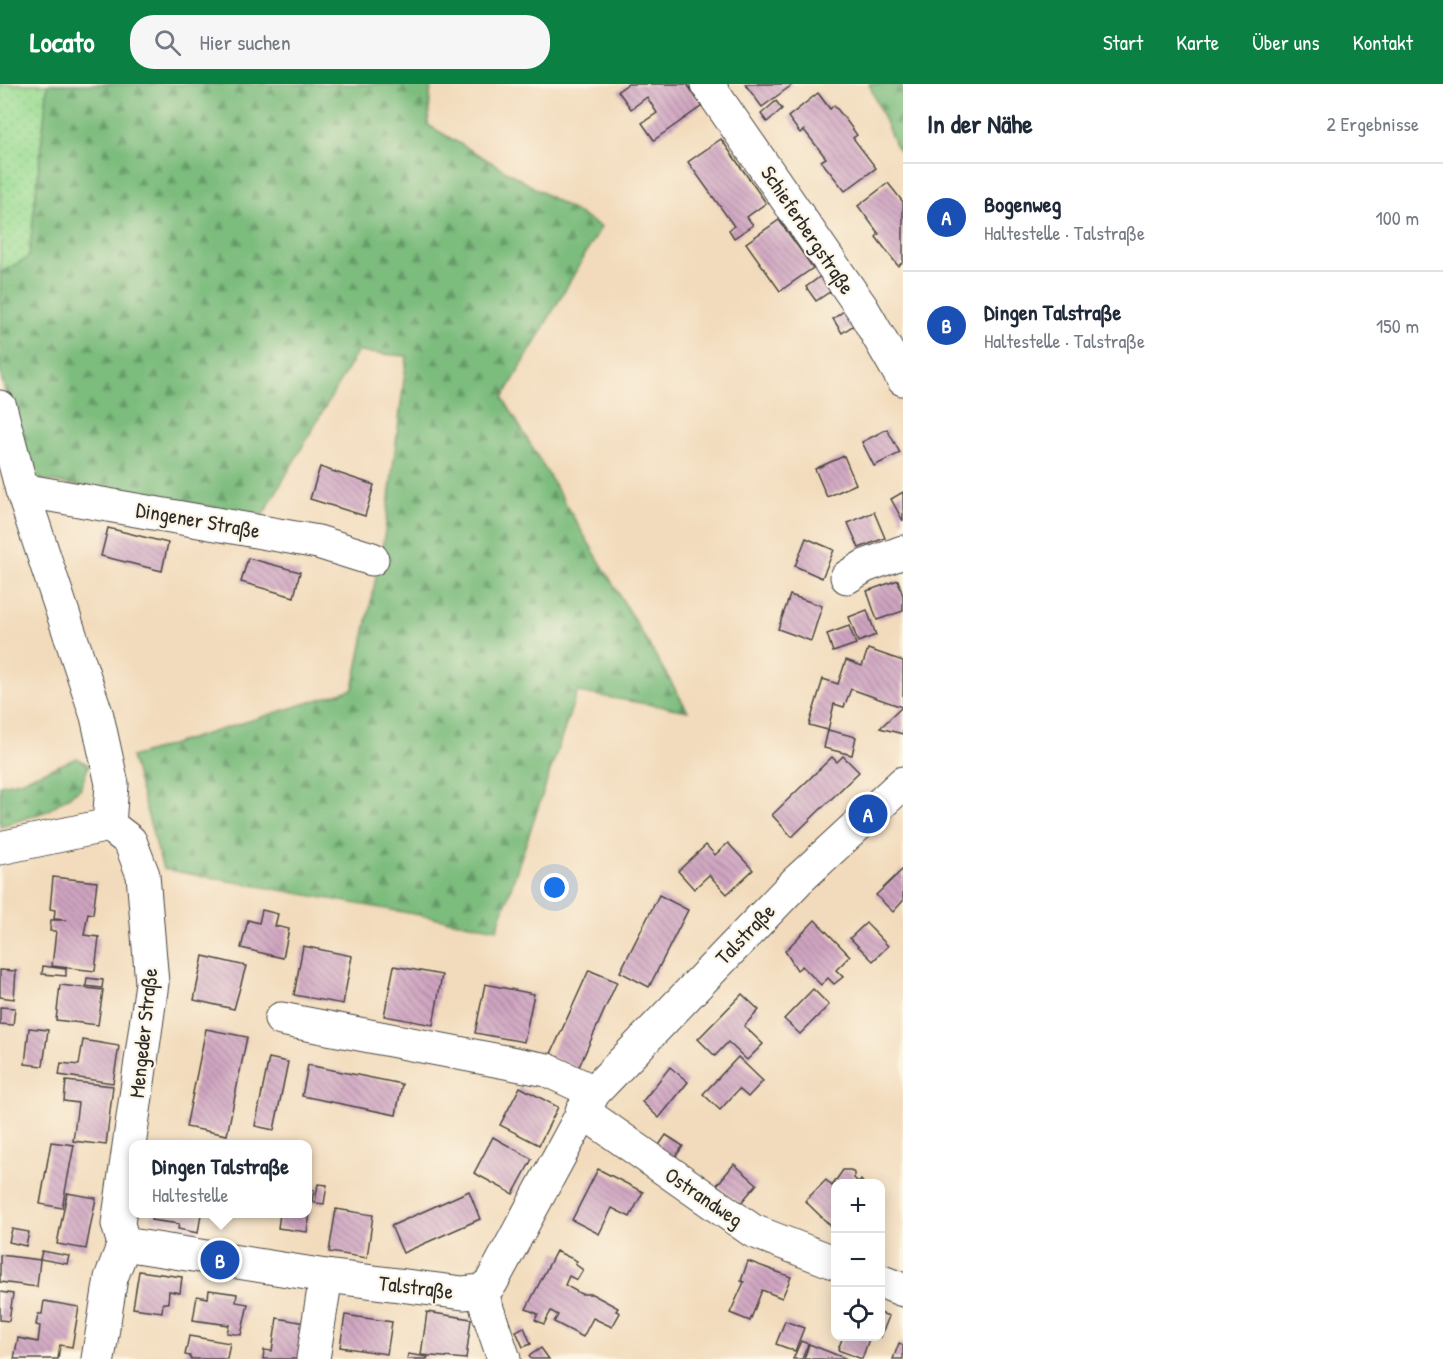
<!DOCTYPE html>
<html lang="de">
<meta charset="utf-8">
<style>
body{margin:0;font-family:"Patrick Hand",sans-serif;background:#f6f6f7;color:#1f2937}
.controls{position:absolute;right:18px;bottom:18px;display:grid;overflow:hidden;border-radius:12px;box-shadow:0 3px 15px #0003}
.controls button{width:54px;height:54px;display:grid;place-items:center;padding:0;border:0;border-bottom:2px solid #e0e1e3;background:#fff;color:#1f2937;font:30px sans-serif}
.you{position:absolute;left:555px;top:804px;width:21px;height:21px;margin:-15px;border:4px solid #fff;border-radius:50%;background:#1a73e8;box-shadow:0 0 0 9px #1a73e833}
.badge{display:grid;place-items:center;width:39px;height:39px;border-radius:50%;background:#0b8043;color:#fff;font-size:20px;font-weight:700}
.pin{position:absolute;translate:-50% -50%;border:3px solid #fff;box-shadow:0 2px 6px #0006}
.popup{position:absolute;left:129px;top:1056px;width:183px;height:78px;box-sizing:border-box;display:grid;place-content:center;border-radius:12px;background:#fff;filter:drop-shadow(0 2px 4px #0005);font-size:20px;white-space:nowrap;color:#747a83}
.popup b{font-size:22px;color:#1f2937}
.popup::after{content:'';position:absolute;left:50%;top:100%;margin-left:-12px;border:12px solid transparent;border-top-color:#fff}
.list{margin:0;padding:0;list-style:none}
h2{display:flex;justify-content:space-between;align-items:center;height:78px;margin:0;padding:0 24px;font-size:26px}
h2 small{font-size:20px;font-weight:400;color:#747a83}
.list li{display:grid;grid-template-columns:39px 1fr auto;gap:18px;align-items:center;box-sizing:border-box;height:108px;padding:0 24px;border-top:2px solid #e0e1e3}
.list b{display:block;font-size:22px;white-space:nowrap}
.list p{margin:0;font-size:20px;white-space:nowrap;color:#747a83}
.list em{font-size:20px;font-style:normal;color:#747a83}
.icon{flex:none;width:33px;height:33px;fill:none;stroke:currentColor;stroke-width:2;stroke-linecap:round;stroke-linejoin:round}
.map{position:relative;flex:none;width:903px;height:1275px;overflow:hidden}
header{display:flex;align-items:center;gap:36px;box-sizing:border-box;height:84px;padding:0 30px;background:#0b8043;color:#fff}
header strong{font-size:28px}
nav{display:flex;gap:33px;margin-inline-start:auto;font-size:21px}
.search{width:420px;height:54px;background:#f6f6f7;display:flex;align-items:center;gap:15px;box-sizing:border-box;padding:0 21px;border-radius:24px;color:#747a83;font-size:22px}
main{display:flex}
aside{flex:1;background:#fff}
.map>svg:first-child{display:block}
.grass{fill:url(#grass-dots);stroke:#62845f;stroke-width:1.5}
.forest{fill:url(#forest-firs);stroke:#537454;stroke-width:1.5}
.building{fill:url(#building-back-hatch)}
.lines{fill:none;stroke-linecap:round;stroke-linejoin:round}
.minor-casing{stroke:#494541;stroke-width:35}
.minor{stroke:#fff;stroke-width:33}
.labels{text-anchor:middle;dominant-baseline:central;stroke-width:4.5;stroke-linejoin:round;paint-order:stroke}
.street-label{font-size:21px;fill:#2b2b2b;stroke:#fcf5e5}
</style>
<header>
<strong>Locato</strong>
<div class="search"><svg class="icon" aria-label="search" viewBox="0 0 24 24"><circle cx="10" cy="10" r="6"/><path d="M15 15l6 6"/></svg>Hier suchen</div>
<nav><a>Start</a><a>Karte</a><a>Über uns</a><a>Kontakt</a></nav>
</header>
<main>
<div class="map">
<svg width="903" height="1275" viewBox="0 0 903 1275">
<defs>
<pattern id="grass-dots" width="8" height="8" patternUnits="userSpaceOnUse" patternTransform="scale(1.5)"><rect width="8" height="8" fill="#9adc93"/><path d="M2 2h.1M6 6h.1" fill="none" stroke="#85bd7f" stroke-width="1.8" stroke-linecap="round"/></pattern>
<pattern id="forest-firs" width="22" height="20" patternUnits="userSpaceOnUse" patternTransform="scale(1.5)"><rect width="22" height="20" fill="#7bbc7d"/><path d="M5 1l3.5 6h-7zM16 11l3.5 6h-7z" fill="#659967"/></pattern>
<pattern id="building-back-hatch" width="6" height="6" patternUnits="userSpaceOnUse" patternTransform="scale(1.5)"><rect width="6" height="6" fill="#cfa4c1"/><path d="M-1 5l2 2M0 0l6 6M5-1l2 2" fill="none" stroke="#a8869d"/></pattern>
</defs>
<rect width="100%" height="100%" fill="#fcf5e5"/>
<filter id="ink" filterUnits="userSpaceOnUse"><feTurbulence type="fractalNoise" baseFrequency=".0167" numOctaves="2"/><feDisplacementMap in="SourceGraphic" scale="12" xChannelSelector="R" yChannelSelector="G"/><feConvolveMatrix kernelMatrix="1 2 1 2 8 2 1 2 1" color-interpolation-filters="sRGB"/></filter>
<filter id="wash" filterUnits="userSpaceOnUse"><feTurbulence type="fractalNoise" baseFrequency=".008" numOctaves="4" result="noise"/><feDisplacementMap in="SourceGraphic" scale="24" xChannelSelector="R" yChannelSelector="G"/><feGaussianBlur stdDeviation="1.35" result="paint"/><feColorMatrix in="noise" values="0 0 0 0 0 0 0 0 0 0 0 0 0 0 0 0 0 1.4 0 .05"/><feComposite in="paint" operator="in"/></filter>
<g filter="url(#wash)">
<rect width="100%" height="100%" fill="#f2dbbc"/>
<path class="grass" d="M0,0H48L29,174L0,189Z"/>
<g class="forest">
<path d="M48,0H431L428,41L601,143L503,314L688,627L577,608L497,845L163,785L131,673L353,605L384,454L407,272L357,268L263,431L28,394L0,289V189L29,173Z"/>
<path d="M869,0H903V71L896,63Z"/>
<path d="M77,674L89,681L80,705L47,727L0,743V701L20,697Z"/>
</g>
<g id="blocks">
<g class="building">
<path d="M628,0H687L702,22L654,56L642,39L657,29L647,13L631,25L618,7Z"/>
<path d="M745,0H791L792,1L762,23Z"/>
<path d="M818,9L830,25L834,21L846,36L857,51L853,54L876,84L845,107L821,77L826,74L804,46L800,49L788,33Z"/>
<path d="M776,17L782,25L767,38L761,30Z"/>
<path d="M721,55L766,119L747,133L753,141L734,154L729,146L734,142L688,78Z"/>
<path d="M888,99L903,118V178L898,182L876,153L879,150L858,122Z"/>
<path d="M779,136L813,184L780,207L746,159Z"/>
<path d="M821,192L831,207L816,217L806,203Z"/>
<path d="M848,224L858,238L842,249L833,235Z"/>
<path d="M887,345L900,369L874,382L862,358Z"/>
<path d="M844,372L856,400L827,413L815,385Z"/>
<path d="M320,383L374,401L365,432L310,415Z"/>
<path d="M903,408V437L891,415Z"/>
<path d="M874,428L885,454L859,464L848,439Z"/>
<path d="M108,444L168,459L162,487L101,472Z"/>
<path d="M806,454L834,466L822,494L795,482Z"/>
<path d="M248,474L300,488L294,513L241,498Z"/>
<path d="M898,496L903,512V527L877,536L867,507Z"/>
<path d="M790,511L822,522L811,557L778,545Z"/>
<path d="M867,526L876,551L858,558L849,533Z"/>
<path d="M849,542L856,560L833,568L827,550Z"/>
<path d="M868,565L903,577V650L880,644L902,623L851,605L844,623L834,620L828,646L809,641L823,595L838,600L846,576L862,582Z"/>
<path d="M828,646L856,653L852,671L824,664Z"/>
<path d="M843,672L859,688L792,753L772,731L832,673L837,678Z"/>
<path d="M728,759L753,786L727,810L709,791L694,805L678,787L706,761L715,771Z"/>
<path d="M903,785V817L893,828L876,811Z"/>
<path d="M53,793L97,798L93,830L88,829L84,851L99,853L95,887L52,882L56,847H50L51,836H66L54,835L55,826L50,825Z"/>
<path d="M659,811L688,826L649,903L620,888Z"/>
<path d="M262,826L278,830L275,842L289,845L283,874L241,864L248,836L259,839Z"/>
<path d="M815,836L850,872L836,886L843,893L834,900L828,894L821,901L802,882L797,886L785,867Z"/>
<path d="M866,839L888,862L873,877L850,854Z"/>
<path d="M303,862L352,872L343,920L294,911Z"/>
<path d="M203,872L246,882L234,925L194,916Z"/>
<path d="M43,882L66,885V892L42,890Z"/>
<path d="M394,882L442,891L433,941L384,932Z"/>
<path d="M0,886L16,887L14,915L0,913Z"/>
<path d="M589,886L617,898L578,985L550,972Z"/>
<path d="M87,894L103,896L102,904L86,902Z"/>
<path d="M485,900L534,910L524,958L475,949Z"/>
<path d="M60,901L103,906L98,941L56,936Z"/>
<path d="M813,905L829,921L800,950L784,935Z"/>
<path d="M742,910L759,926L744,942L763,960L747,976L728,958L715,972L698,955Z"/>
<path d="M0,923L15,924L13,941L0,940Z"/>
<path d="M29,944L48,946L43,982L25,980Z"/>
<path d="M206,945L247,953L227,1051L186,1043Z"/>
<path d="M83,956L119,962L113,999L59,991L61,979L79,981Z"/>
<path d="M738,973L763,997L748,1013L739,1005L720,1026L703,1010Z"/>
<path d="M269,974L288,978L274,1046L255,1042Z"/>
<path d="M308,981L402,1000L396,1031L302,1012Z"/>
<path d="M670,983L688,998L659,1034L642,1018Z"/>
<path d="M66,997L113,1002L106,1061L73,1057L78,1019L64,1017Z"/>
<path d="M520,1003L558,1023L539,1061L500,1041Z"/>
<path d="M666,1051L683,1062L672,1078L655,1067Z"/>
<path d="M493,1053L532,1075L513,1110L474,1089Z"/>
<path d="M51,1058L74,1061L62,1124L40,1120Z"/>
<path d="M734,1080L757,1100L740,1120L717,1101Z"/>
<path d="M598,1085L643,1108L630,1133L612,1124L599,1150L572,1136Z"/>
<path d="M843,1086H851L854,1089V1094L859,1099L861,1096L864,1100H836V1147L805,1117L826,1096L832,1102Z"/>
<path d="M318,1100L327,1101L324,1120L315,1119Z"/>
<path d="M307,1105L314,1106L307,1148L278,1144L280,1130H307Z"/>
<path d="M469,1107L480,1135L403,1169L391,1142Z"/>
<path d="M67,1109L96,1114L86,1165L57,1160Z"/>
<path d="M336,1125L373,1131L367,1174L329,1168Z"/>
<path d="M152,1130H201L198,1149L178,1145L179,1140L151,1136Z"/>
<path d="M12,1145L29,1148L26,1162L9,1158Z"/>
<path d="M42,1167L69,1172L67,1180L40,1175Z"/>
<path d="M556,1167L577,1177L575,1180L583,1186L577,1196L569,1192L565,1201L581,1210H592L618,1224L616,1227L620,1229L612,1243L593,1234L583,1253L554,1238L558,1231L551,1227L544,1240L535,1236L538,1230L526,1225Z"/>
<path d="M0,1171L40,1176L37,1203L0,1198Z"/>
<path d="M748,1177L791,1193L782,1214L762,1206L750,1237L730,1229L744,1198L741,1197Z"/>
<path d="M139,1187L182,1193L180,1209L169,1207L168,1219H163L162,1228L133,1224Z"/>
<path d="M209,1206L237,1210L236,1218L248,1220L241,1251L227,1249L229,1241L193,1236L197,1212L208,1214Z"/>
<path d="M0,1208L13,1210L9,1237L0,1236Z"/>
<path d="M44,1217L79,1223L72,1263L60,1261L58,1275H14L18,1254L38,1258L40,1242L36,1241L38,1230H42Z"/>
<path d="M427,1228L471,1235L466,1275L421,1271Z"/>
<path d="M880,1229L889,1232L881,1253H880Z"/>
<path d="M345,1231L392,1238L387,1270L340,1263Z"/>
<path d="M277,1234L306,1239L299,1275H263L264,1266L272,1267Z"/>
<path d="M785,1237L804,1244L795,1267L776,1260Z"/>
<path d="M524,1243L531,1260L523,1263L516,1247Z"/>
<path d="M189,1252L230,1259L227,1275H190V1272L185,1271Z"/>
<path d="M843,1252H870L862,1275L838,1266Z"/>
<path d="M801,1257L808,1260L802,1275H793Z"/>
<path d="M899,1259L903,1261V1275H893Z"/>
<path d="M809,1260L847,1275H804Z"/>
<path d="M541,1264L549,1275H531L529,1272Z"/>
<path d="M408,1270L428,1273L427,1275H407Z"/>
</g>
</g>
</g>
<g filter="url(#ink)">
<use href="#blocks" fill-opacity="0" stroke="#494541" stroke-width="1.5"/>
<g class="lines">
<defs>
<g id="minor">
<path d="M707,0L862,224L903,295"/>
<path d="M0,323L22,406L97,632L112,700L109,741"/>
<path d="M22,406L318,458L372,475"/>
<path d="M847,493L865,482L903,468"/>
<path d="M0,764L109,741"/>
<path d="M281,935L547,986L594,1008"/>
<path d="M582,1027L753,1147L836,1179"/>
<path d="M124,1160L326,1192L463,1209L481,1207L491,1199L594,1008L797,797L903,699"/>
<path d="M880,1197L903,1206"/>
<path d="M481,1207L504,1275"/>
<path d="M98,1275L111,1194L124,1160L118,1140L152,899L143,791L130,757L109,741"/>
<path d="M313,1275L326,1192"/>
</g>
</defs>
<use href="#minor" class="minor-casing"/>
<use href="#minor" class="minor"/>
</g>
</g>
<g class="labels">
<g class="street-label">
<text transform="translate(808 146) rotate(56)">Schieferbergstraße</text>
<text transform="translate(198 436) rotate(10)">Dingener Straße</text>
<text transform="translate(745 850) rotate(-46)">Talstraße</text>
<text transform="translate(143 949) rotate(-84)">Mengeder Straße</text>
<text transform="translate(704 1113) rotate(34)">Ostrandweg</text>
<text transform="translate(416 1203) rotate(7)">Talstraße</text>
</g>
</g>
</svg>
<div class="controls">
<button>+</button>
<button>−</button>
<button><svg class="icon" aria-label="locate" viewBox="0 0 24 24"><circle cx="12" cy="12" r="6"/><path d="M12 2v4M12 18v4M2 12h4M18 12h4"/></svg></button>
</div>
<div class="you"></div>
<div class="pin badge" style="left:868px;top:730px;background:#1a4fb4">A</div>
<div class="pin badge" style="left:220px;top:1176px;background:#1a4fb4">B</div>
<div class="popup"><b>Dingen Talstraße</b>Haltestelle</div>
</div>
<aside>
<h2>In der Nähe<small>2 Ergebnisse</small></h2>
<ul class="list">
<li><span class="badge" style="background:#1a4fb4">A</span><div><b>Bogenweg</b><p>Haltestelle · Talstraße</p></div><em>100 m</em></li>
<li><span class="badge" style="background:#1a4fb4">B</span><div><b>Dingen Talstraße</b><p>Haltestelle · Talstraße</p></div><em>150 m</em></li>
</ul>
</aside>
</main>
